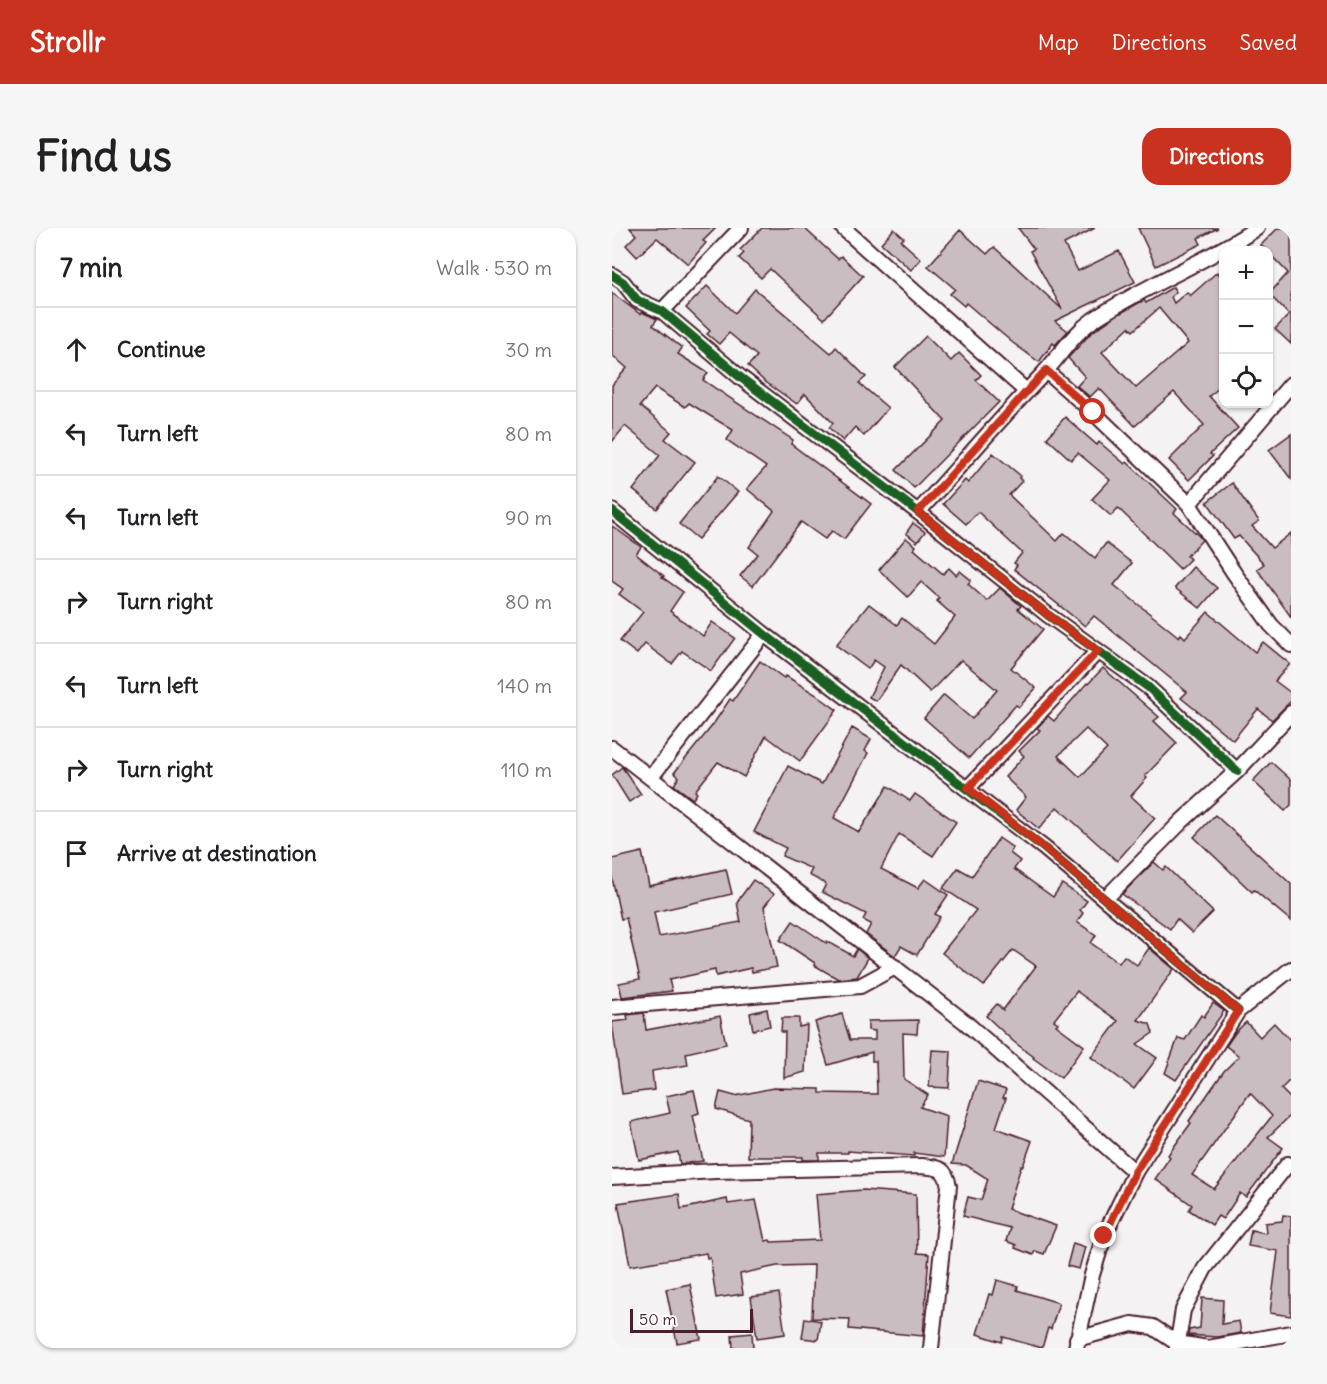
<!DOCTYPE html>
<meta charset="utf-8">
<style>
body{margin:0;font-family:Delius,sans-serif;background:#f6f6f6;color:#202124}
.controls{position:absolute;right:18px;top:18px;display:grid;overflow:hidden;border-radius:12px;box-shadow:0 2px 4px #0004}
.controls button{width:54px;height:54px;display:grid;place-items:center;padding:0;border:0;border-bottom:2px solid #e0e0e0;background:#fff;color:#202124;font:30px sans-serif}
.scale{position:absolute;left:18px;bottom:15px;width:123px;box-sizing:border-box;padding-left:6px;border:3px solid #4a1f2b;border-top:0;font-size:16px;line-height:21px;white-space:nowrap;color:#4a1f2b;-webkit-text-stroke:4px #fff;paint-order:stroke}
.stop{position:absolute;width:18px;height:18px;margin:-14px;border:4px solid #c8321e;border-radius:50%;background:#fff}
.stop.end{background:#c8321e;border-color:#fff;box-shadow:0 2px 6px #0008}
.list{margin:0;padding:0;list-style:none}
h2{display:flex;justify-content:space-between;align-items:center;height:78px;margin:0;padding:0 24px;font-size:26px}
h2 small{font-size:20px;font-weight:400;color:#757577}
.list li{display:grid;grid-template-columns:39px 1fr auto;gap:18px;align-items:center;box-sizing:border-box;height:84px;padding:0 24px;border-top:2px solid #e0e0e0}
.list b{display:block;font-size:22px;white-space:nowrap}
.list em{font-size:20px;font-style:normal;color:#757577}
.icon{flex:none;width:33px;height:33px;fill:none;stroke:currentColor;stroke-width:2;stroke-linecap:round;stroke-linejoin:round}
.map{position:relative;flex:none;width:679px;height:1120px;overflow:hidden;border-radius:18px}
header{display:flex;align-items:center;gap:36px;box-sizing:border-box;height:84px;padding:0 30px;background:#c8321e;color:#fff}
header strong{font-size:28px}
nav{display:flex;gap:33px;margin-inline-start:auto;font-size:21px}
.intro{display:flex;align-items:center;justify-content:space-between;box-sizing:border-box;height:144px;padding:0 36px}
h1{margin:0;font-size:42px}
.button{padding:15px 27px;border-radius:18px;background:#c8321e;color:#fff;font-size:21px;font-weight:700}
main{display:flex;gap:36px;padding:0 36px}
aside{flex:1;background:#fff;border-radius:18px;box-shadow:0 2px 4px #0004}
.map>svg:first-child{display:block}
.building{fill:#cabdc1;stroke:#4a1f2b;stroke-width:1.5;fill-rule:evenodd}
.lines{fill:none;stroke-linecap:round;stroke-linejoin:round}
.minor-casing{stroke:#4a1f2b;stroke-width:18}
.minor{stroke:#fff;stroke-width:14}
.cycleway-casing{stroke:#fff;stroke-width:13}
.cycleway{stroke:#1b5e20;stroke-width:9}
.route{stroke:#c8321e;stroke-width:8}
</style>
<header>
<strong>Strollr</strong>
<nav><a>Map</a><a>Directions</a><a>Saved</a></nav>
</header>
<div class="intro"><h1>Find us</h1><a class="button">Directions</a></div>
<main>
<aside>
<h2>7 min<small>Walk · 530 m</small></h2>
<ul class="list">
<li><svg class="icon" aria-label="ahead" viewBox="0 0 24 24"><path d="M12 20V5M6 11l6-6 6 6"/></svg><div><b>Continue</b></div><em>30 m</em></li>
<li><svg class="icon" aria-label="left" viewBox="0 0 24 24"><path d="M17 20v-9H6M10 6l-5 5 5 5"/></svg><div><b>Turn left</b></div><em>80 m</em></li>
<li><svg class="icon" aria-label="left" viewBox="0 0 24 24"><path d="M17 20v-9H6M10 6l-5 5 5 5"/></svg><div><b>Turn left</b></div><em>90 m</em></li>
<li><svg class="icon" aria-label="right" viewBox="0 0 24 24"><path d="M7 20v-9h11M14 6l5 5-5 5"/></svg><div><b>Turn right</b></div><em>80 m</em></li>
<li><svg class="icon" aria-label="left" viewBox="0 0 24 24"><path d="M17 20v-9H6M10 6l-5 5 5 5"/></svg><div><b>Turn left</b></div><em>140 m</em></li>
<li><svg class="icon" aria-label="right" viewBox="0 0 24 24"><path d="M7 20v-9h11M14 6l5 5-5 5"/></svg><div><b>Turn right</b></div><em>110 m</em></li>
<li><svg class="icon" aria-label="arrive" viewBox="0 0 24 24"><path d="M6 21V4h12l-3 4 3 4H6"/></svg><div><b>Arrive at destination</b></div></li>
</ul>
</aside>
<div class="map">
<svg width="679" height="1120" viewBox="0 0 679 1120">
<rect width="100%" height="100%" fill="#f4f2f2"/>
<filter id="ink" filterUnits="userSpaceOnUse"><feTurbulence type="fractalNoise" baseFrequency=".0167" numOctaves="2"/><feDisplacementMap in="SourceGraphic" scale="12" xChannelSelector="R" yChannelSelector="G"/><feConvolveMatrix kernelMatrix="1 2 1 2 8 2 1 2 1" color-interpolation-filters="sRGB"/></filter>
<g filter="url(#ink)">
<g class="building">
<path d="M18,0H104L91,13L94,15L76,36L45,10L25,29L14,17L24,7Z"/>
<path d="M150,0H192L226,31L229,28L251,48L212,91L158,41L149,50L127,30L132,25L128,22Z"/>
<path d="M406,0H483L452,16L466,43L507,23L523,54L443,93L456,103L443,117L441,115L427,134L401,115L354,75L352,78L338,66L343,61L316,38L348,2L375,26L382,19L450,81L418,23L422,21Z"/>
<path d="M526,0H606L586,10L589,16L544,38Z"/>
<path d="M666,0H679V116L663,101L677,87L657,66L676,45L649,17Z"/>
<path d="M282,1L292,10L289,13L309,31L299,42L269,15Z"/>
<path d="M605,44L612,52V156L597,168L626,200L598,226L601,228L577,252L557,232L592,197L562,164L523,198L487,160L478,169L465,158L473,149L456,130L479,105L505,87L532,72L534,75L561,59L564,64L559,69L562,75L575,64L578,68ZM547,80L576,115L524,160L490,124L517,99L521,103Z"/>
<path d="M95,58L123,85L143,61L219,125L224,119L254,149L247,155L276,180L252,208L243,199L231,213L217,200L221,195L193,166L185,176L152,153L136,138L145,128L117,105L107,116L95,106L98,103L74,80Z"/>
<path d="M0,65L28,86L30,84L45,91L41,97L70,120L66,126L96,145L91,152L181,212L179,216L259,276L232,311L220,303L213,311L189,294L141,358L128,348L146,326L137,319L162,283L135,261L154,239L115,212L121,202L77,175L73,179L43,160L28,178L59,204L53,211L83,234L45,281L21,262L48,227L13,198L0,214V157L15,140L0,127Z"/>
<path d="M314,108L339,133L347,125L369,147L364,152L387,174L302,260L284,242L333,193L283,139Z"/>
<path d="M453,189L485,217L487,214L513,236L515,234L565,281L562,285L587,308L590,312L575,328L578,331L568,341L506,280L499,288L480,271L498,252L466,225L459,232L435,210Z"/>
<path d="M679,206V251L657,222Z"/>
<path d="M381,225L409,248L407,250L410,253L397,267L445,313L452,305L483,330L494,315L520,335L502,357L567,409L569,406L573,410L596,384L643,424L651,414L678,436L663,453L679,465V473L660,492L646,481L621,512L569,470L575,464L482,388L473,398L402,341L405,337L402,335L410,325L366,284L354,296L331,276L353,252L356,255Z"/>
<path d="M106,248L126,264L86,311L67,296Z"/>
<path d="M620,255L647,293L640,298L660,320L679,305V389L645,341L652,336L627,308L622,311L595,274Z"/>
<path d="M301,295L313,304L305,314L294,305Z"/>
<path d="M0,298L29,319L24,326L52,348L50,349L71,364L58,383L91,408L100,394L123,410L99,443L70,423L60,436L33,416L25,426L8,413L31,384L7,366L11,361L0,353Z"/>
<path d="M294,310L304,318L302,321L331,346L337,340L344,347L348,343L359,352L356,356L375,373L388,360L409,378L406,381L431,401L399,440L424,460L407,479L404,477L357,530L312,490L332,467L360,491L385,462L349,432L318,464L289,437L264,473L257,469L272,439L262,432L256,441L224,417L257,376L285,397L290,390L322,416L343,389L325,373L327,370L309,354L296,369L267,342Z"/>
<path d="M581,339L605,360L588,380L563,360Z"/>
<path d="M148,433L172,450L174,448L203,466L225,482L188,533L154,508L132,549L106,534L83,563L85,565L81,571L62,557L67,549L62,545L100,498L118,471L121,473Z"/>
<path d="M491,440L547,489L542,493L565,515L533,548L535,550L519,568L543,590L505,633L445,579L427,601L404,582L414,569L393,549L412,528L407,523L428,502L425,500L436,488L442,493L475,455L476,456ZM474,501L495,521L468,549L446,528Z"/>
<path d="M240,500L259,511L253,523L256,525L222,590L247,604L276,558L298,573L303,566L344,594L321,628L287,606L269,641L306,660L313,651L336,667L323,686L328,689L305,727L289,718L283,728L254,706L259,696L251,692L254,686L210,664L214,656L197,647L200,641L170,628L174,620L142,604L176,538L210,556Z"/>
<path d="M659,534L679,552V577L673,583L641,553Z"/>
<path d="M10,539L29,566L17,574L0,547Z"/>
<path d="M603,587L679,656V693L642,662L640,664L582,609Z"/>
<path d="M387,610L401,620L398,625L408,633L402,641L441,669L450,656L475,673L468,682L471,685L465,694L484,707L479,715L507,735L512,728L525,737L537,720L562,741L526,792L538,796L541,805L525,816L545,830L522,861L479,829L506,793L467,765L465,763L442,792L446,795L444,797L472,818L449,850L421,830L422,829L402,814L374,788L385,776L391,782L424,738L401,722L372,758L330,725L364,682L331,660L346,640L360,648Z"/>
<path d="M30,624L37,658L114,641L120,666L42,684L47,709L129,694L125,674L141,652L162,666L152,679L165,739L140,744L139,740L104,748L103,742L57,752L60,763L10,769L7,755L28,751L14,690L9,691L0,650V631Z"/>
<path d="M542,634L551,642L554,639L601,684L580,705L565,691L558,701L510,666Z"/>
<path d="M181,693L214,715L215,713L241,728L245,721L256,730L245,749L226,751L202,737L203,735L168,712Z"/>
<path d="M601,775L612,783L564,852L553,845L566,810L573,812L589,787L592,789Z"/>
<path d="M155,781L158,798L141,802L138,785Z"/>
<path d="M32,785L34,802L108,788L114,816L74,825L76,837L40,843L42,862L10,866L0,794L16,792L15,787Z"/>
<path d="M230,786L238,812H263V803L256,802V793L306,792L305,806L291,805L292,851L316,867L308,879L335,888L332,929L302,925V928L236,923V925H207V932H191V929H136L137,891L104,881L108,864L123,868L161,860L208,861V865L265,866L264,833H260V824L216,837L203,794Z"/>
<path d="M170,790H187V799L195,797L193,844L172,850L173,804H169Z"/>
<path d="M634,794L648,809L662,795L679,813V851L669,861L679,871V887L656,909L671,920L634,969L628,965L611,991L606,988L600,997L577,982L580,977L543,951L558,929L556,927L579,895L577,893L612,843L627,828L614,818L623,805ZM638,865L660,888L602,961L580,947Z"/>
<path d="M320,822L339,823L337,860L317,859Z"/>
<path d="M366,853L394,862L391,870H394L384,900L420,913L411,938H409L396,981L444,998L432,1026L423,1023L421,1027L403,1020L404,1017L394,1013L398,1000L351,988L356,969L369,972L376,951L354,937L340,936Z"/>
<path d="M82,862L87,885L81,887L91,933L68,936L66,924L27,932L19,894L58,885L54,868Z"/>
<path d="M251,962L304,966L305,1025L317,1026L311,1108L237,1101L238,1091L200,1090L202,1037L165,1038L128,1046L131,1066L104,1070L98,1029L95,1030L94,1025L18,1038L6,975L67,966L69,981L115,971L116,976L144,972L153,1013L158,1012L159,1014L208,1012L204,966Z"/>
<path d="M671,987L679,988V1088L658,1085L666,1023L636,1018L639,1002L654,1005L653,995L670,993Z"/>
<path d="M461,1015L473,1019L467,1041L455,1038Z"/>
<path d="M385,1052L406,1058L405,1062L447,1075L439,1101L436,1100L430,1120L391,1109L390,1114L365,1106L377,1066L381,1067Z"/>
<path d="M78,1056L89,1111L65,1115L54,1061Z"/>
<path d="M167,1065L173,1106L145,1110L139,1069Z"/>
<path d="M590,1070L611,1072L610,1096L627,1093L629,1105L605,1109L576,1107L577,1102L588,1100Z"/>
<path d="M193,1090L209,1093L206,1112L190,1110Z"/>
<path d="M140,1105L141,1120H121L120,1107Z"/>
</g>
<g class="lines">
<defs>
<g id="minor">
<path d="M231,0L414,163"/>
<path d="M0,47L11,54L25,72L50,83L128,149L306,284L436,387L536,459L625,543"/>
<path d="M50,83L129,0"/>
<path d="M434,143L481,184L577,276L622,345L659,397L679,417"/>
<path d="M577,276L679,156"/>
<path d="M0,283L152,406L432,620L626,783"/>
<path d="M306,284C348,238 389,190 432,145C449,126 460,107 481,92C533,57 593,35 645,0"/>
<path d="M0,520L353,794L523,944"/>
<path d="M39,549L152,406"/>
<path d="M356,560L486,423"/>
<path d="M493,671L570,593L625,543L679,485"/>
<path d="M0,779L248,758L283,739"/>
<path d="M0,949L104,943L310,938C327,940 333,939 337,958L319,1120"/>
<path d="M465,1111L520,1096L541,1099L565,1115L596,1120L679,1105"/>
<path d="M464,1120L480,1047L492,1008L523,944L626,783L679,741"/>
<path d="M565,1120L571,1082L593,1040L676,936"/>
</g>
</defs>
<use href="#minor" class="minor-casing"/>
<use href="#minor" class="minor"/>
<defs>
<g id="cycleway">
<path d="M0,47L11,54L25,72L50,83L128,149L306,284L436,387L536,459L625,543"/>
<path d="M0,283L152,406L432,620L626,783"/>
</g>
</defs>
<use href="#cycleway" class="cycleway-casing"/>
<use href="#cycleway" class="cycleway"/>
</g>
</g>
<g class="lines" filter="url(#ink)">
<path class="route" d="M481,184L434,142L306,284L436,387L486,423L356,560L432,620L626,783L523,944L492,1008"/>
</g>
</svg>
<div class="controls">
<button>+</button>
<button>−</button>
<button><svg class="icon" aria-label="locate" viewBox="0 0 24 24"><circle cx="12" cy="12" r="6"/><path d="M12 2v4M12 18v4M2 12h4M18 12h4"/></svg></button>
</div>
<div class="scale">50 m</div>
<div class="stop" style="left:481px;top:184px"></div>
<div class="stop end" style="left:492px;top:1008px"></div>
</div>
</main>
